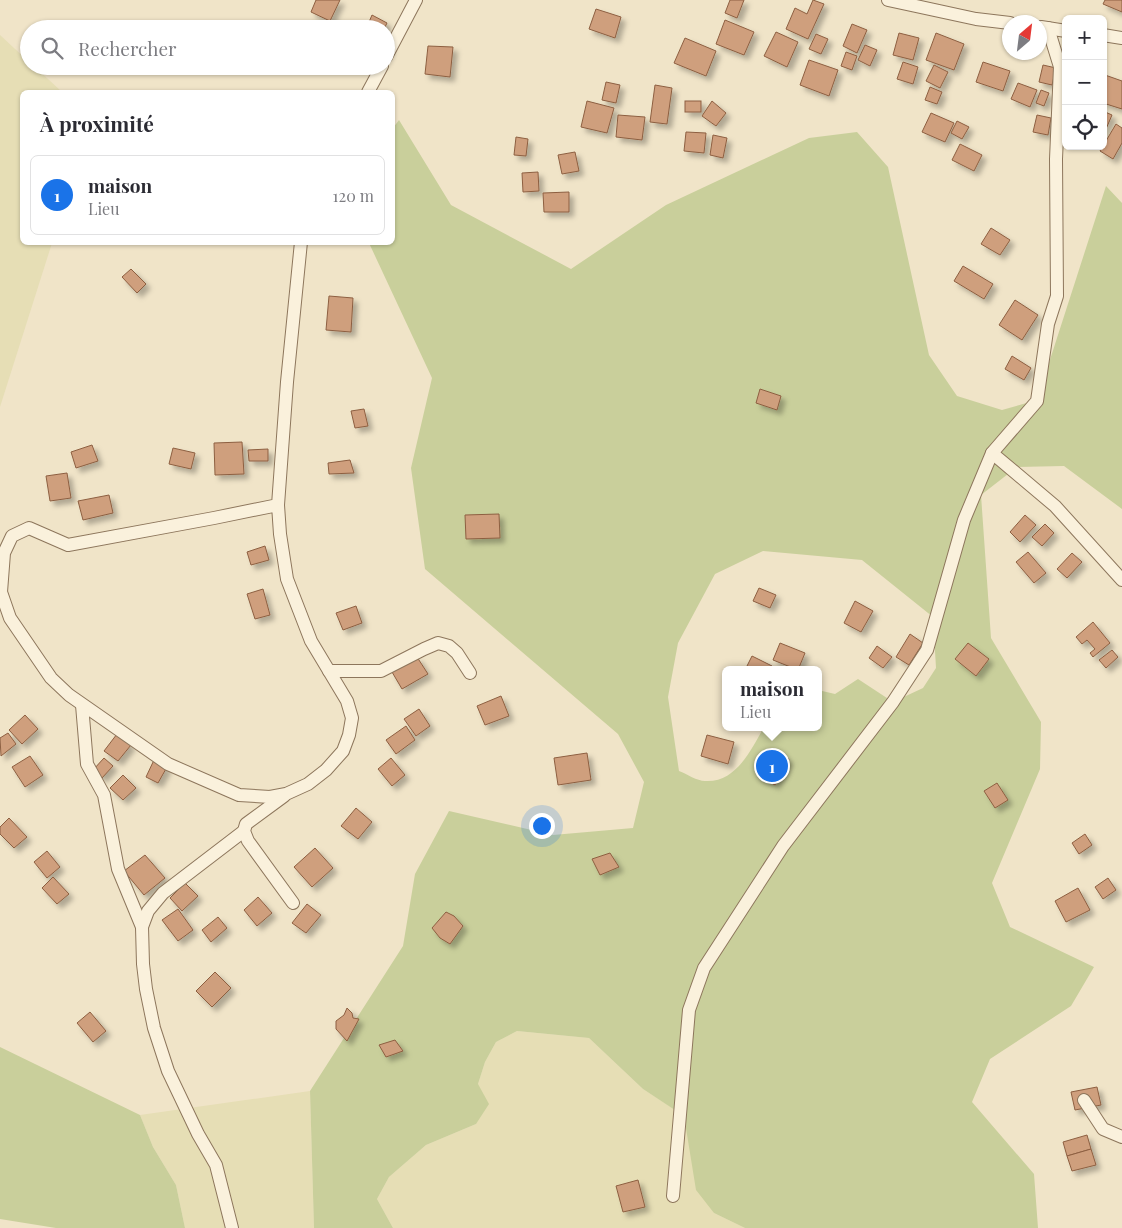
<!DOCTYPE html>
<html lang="fr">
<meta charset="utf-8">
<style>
body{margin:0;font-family:"Playfair Display",serif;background:#f7f7f7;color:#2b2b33}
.controls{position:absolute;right:15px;top:15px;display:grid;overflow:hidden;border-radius:8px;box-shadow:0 1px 4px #0004}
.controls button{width:45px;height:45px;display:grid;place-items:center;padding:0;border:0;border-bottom:1px solid #e1e1e2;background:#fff;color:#2b2b33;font:25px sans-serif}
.compass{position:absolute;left:1002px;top:15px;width:45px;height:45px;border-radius:50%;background:#fff;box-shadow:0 1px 4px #0004;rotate:28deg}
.you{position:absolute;left:541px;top:825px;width:18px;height:18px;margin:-12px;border:4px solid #fff;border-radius:50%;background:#1a73e8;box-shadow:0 0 0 8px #1a73e833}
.badge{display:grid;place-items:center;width:32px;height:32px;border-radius:50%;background:#1a73e8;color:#fff;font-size:16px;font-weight:700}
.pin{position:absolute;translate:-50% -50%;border:2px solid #fff;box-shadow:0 1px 5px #0006}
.popup{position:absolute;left:722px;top:666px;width:100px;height:65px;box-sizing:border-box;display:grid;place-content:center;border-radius:8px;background:#fff;filter:drop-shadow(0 1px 4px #0005);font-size:16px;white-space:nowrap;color:#7c7c81}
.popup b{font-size:19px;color:#2b2b33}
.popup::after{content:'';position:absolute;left:50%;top:100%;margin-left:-10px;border:10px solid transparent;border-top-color:#fff}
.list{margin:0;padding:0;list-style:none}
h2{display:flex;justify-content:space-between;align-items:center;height:65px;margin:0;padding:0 20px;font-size:21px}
h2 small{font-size:16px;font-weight:400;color:#7c7c81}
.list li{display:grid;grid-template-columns:32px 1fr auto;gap:15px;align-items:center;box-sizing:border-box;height:80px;margin:0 10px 10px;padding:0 10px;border:1px solid #e1e1e2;border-radius:8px}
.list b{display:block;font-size:19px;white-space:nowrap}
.list p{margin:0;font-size:16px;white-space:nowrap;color:#7c7c81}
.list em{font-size:16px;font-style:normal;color:#7c7c81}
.icon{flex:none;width:28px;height:28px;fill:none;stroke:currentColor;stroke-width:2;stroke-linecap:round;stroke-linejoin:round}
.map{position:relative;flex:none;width:1122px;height:1228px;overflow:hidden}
.search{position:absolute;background:#fff;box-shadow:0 1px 4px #0004;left:20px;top:20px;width:375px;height:55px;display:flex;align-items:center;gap:12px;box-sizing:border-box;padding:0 18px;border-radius:28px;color:#7c7c81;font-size:19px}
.panel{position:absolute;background:#fff;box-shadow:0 1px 4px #0004;left:20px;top:90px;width:375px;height:155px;border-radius:8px}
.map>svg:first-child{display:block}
.farmland{fill:#e6deb5}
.green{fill:#c9cf9b;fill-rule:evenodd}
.building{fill:#cf9f7d;stroke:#8d5f41;filter:url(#shadow)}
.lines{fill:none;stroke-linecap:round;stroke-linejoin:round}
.minor-casing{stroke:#8d765c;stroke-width:14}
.minor{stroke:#faf1dc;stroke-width:12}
</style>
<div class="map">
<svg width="1122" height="1228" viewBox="0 0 1122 1228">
<defs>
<filter id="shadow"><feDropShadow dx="4.5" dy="4.5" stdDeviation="2.5" flood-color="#0004"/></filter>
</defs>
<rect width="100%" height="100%" fill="#f0e4c8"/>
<g class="farmland">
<path d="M0,35L29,62V66H34L62,92H22V242L52,243L0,407Z"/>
<path d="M517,1031L589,1038L643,1089L685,1116L714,1213L745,1228H393L377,1199L389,1177L426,1145L476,1124L478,1084L485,1062L496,1042Z"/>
<path d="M310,1091L314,1228H185L176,1185L153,1147L140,1115Z"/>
</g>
<g class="green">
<path d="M399,120L451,205L571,269L666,205L809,138L857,132L888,167L929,355L957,396L1002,410L1037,400L1106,186L1122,203V509L1064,466L1017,467L981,495L991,638L1041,722L1040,769L992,883L1010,927L1094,967L1071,1006L990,1059L972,1102L1034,1174L1038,1228H745L714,1213L696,1190L684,1116L643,1089L589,1038L517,1031L496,1042L485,1062L478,1084L489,1104L476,1124L426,1145L389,1177L377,1199L393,1228H314L310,1091L403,946L415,874L449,811L553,835L633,828L644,782L618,734L425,569L411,468L432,378L369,243L392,242L393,128ZM763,551L862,560L933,617L936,668L923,688L893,702L858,679L835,694L818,690V727H764C751,750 736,783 705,781C697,781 687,774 679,771L668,697L678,643L715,574Z"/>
<path d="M0,1047L140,1115L153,1147L176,1185L185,1228H56L0,1219Z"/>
</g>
<g class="building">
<path d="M316,0H340L330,21L311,12Z"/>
<path d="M730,0H744L737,18L725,13Z"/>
<path d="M813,0L824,4L808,39L786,29L795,8L807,14Z"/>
<path d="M1105,0H1122V12L1103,4Z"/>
<path d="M596,9L621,17L615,38L589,29Z"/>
<path d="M372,15L387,23L384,29H366Z"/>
<path d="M725,20L754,32L744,55L716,44Z"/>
<path d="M852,24L867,30L857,53L843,46Z"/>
<path d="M776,32L798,42L787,67L764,56Z"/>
<path d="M899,33L919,38L913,60L893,55Z"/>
<path d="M936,33L964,44L954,70L926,60Z"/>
<path d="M816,34L828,39L821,54L809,49Z"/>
<path d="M685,38L716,51L706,76L674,63Z"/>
<path d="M865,45L877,50L870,66L858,60Z"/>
<path d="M428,46L453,47L450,77L425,74Z"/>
<path d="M846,52L857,56L852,70L841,66Z"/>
<path d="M809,60L838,70L829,96L800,85Z"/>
<path d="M903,62L918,67L913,84L897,79Z"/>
<path d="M983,62L1010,71L1003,91L976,82Z"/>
<path d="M934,65L948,72L940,88L926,81Z"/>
<path d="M1043,65L1056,68L1052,85L1039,82Z"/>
<path d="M1105,75L1122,81V109L1103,103V81Z"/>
<path d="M606,82L620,85L616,103L602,100Z"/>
<path d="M1018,83L1037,90L1030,107L1011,99Z"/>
<path d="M655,85L672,88L667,124L650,122Z"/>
<path d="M930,87L942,92L937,104L925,100Z"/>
<path d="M1041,90L1049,93L1044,106L1036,103Z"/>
<path d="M587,101L614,108L607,133L581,127Z"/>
<rect x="685" y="101" width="16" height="11"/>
<path d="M712,101L726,113L716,126L702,116Z"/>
<path d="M1103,111L1112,115L1103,136Z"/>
<path d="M931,113L954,123L945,142L922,132Z"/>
<path d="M618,115L645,117L642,140L616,137Z"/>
<path d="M1037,115L1051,118L1048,135L1033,132Z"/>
<path d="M957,121L969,127L962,139L951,133Z"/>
<path d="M1116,124L1122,128V143L1113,159L1100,151Z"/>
<path d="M686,132L706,133L704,153L684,151Z"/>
<path d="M713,135L727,138L723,158L710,155Z"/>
<path d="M516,137L528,139L526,156L514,155Z"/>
<path d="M960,144L982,155L974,171L952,160Z"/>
<path d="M575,152L579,171L562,174L558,155Z"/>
<path d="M538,172L539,191L523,192L522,173Z"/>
<path d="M569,192V212H544L543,193Z"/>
<path d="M991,228L1010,240L1000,255L981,244Z"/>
<path d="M963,266L993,284L984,299L954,281Z"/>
<path d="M131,269L146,284L137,293L122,277Z"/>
<path d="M329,296L353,298L351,332L326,330Z"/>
<path d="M1015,300L1038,315L1022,340L999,325Z"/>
<path d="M1012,356L1031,368L1024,380L1005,369Z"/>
<path d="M760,389L781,396L777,410L756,403Z"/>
<path d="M364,409L368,426L355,428L351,411Z"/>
<path d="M242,442L244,474L215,475L214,443Z"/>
<path d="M92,445L98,461L76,468L71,452Z"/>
<path d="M173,448L195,453L191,469L169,464Z"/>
<path d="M268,449V461H249L248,450Z"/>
<path d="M350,460L354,473L329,474L328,463Z"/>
<path d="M67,473L71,498L50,501L46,476Z"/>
<path d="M109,495L113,513L83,520L78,501Z"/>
<path d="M499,514L500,538L466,539L465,515Z"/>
<path d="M1025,515L1036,525L1020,542L1010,532Z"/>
<path d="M1045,524L1054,533L1042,546L1032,537Z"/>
<path d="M265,546L269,560L251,565L247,552Z"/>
<path d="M1028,552L1046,573L1034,583L1016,562Z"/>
<path d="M1072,553L1082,562L1067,578L1057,569Z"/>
<path d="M759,588L776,595L770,608L753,601Z"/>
<path d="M263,589L270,615L255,619L247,594Z"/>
<path d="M855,601L873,611L861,632L844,623Z"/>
<path d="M356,606L362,623L343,630L336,613Z"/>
<path d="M1093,622L1110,643L1093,657L1090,653L1095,649L1087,640L1082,644L1076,637Z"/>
<path d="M910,634L923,643L909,665L896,657Z"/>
<path d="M780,643L805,653L798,670L773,660Z"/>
<path d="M968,643L989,659L976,676L955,659Z"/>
<path d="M877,646L892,657L883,668L869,658Z"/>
<path d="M1112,650L1118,657L1106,668L1099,660Z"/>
<path d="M752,656L772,666L770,670H745Z"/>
<path d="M417,657L428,674L402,689L392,672Z"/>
<path d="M501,696L509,716L485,725L477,706Z"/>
<path d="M419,709L430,726L416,736L404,719Z"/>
<path d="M25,715L38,729L22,744L9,730Z"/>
<path d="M406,726L415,740L396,754L386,740Z"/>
<path d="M8,733L16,744L1,756L0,738Z"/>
<path d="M117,734L131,745L118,761L104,751Z"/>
<path d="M707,735L734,742L728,764L701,756Z"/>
<path d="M769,751L789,759L775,785L756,774Z"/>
<path d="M587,753L591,780L558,785L554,758Z"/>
<path d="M30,756L43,775L25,787L12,767Z"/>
<path d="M104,758L113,766L102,778L93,770Z"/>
<path d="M391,758L405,775L392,786L378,769Z"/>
<path d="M154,760L167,767L158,783L146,777Z"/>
<path d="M123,775L136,788L123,800L110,788Z"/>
<path d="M997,783L1008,800L995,808L984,791Z"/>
<path d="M356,808L372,822L358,839L341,826Z"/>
<path d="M9,818L27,837L14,848L0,834V827Z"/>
<path d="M1085,834L1092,845L1079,854L1072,843Z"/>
<path d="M315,848L333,868L312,887L294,867Z"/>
<path d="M47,851L60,867L47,878L34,862Z"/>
<path d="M610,853L619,867L600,875L592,859Z"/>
<path d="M145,855L165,878L144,895L124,871Z"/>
<path d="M53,877L69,894L57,904L42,888Z"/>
<path d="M1108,878L1116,890L1103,899L1095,887Z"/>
<path d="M185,883L198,896L182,911L170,898Z"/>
<path d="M1078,888L1090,910L1066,922L1055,901Z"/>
<path d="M258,897L272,913L257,926L244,910Z"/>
<path d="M307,904L321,915L306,933L292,923Z"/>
<path d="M178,909L193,930L178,941L162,920Z"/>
<path d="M446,912L454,916L463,926L450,944L440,938L432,928Z"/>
<path d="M218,917L227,928L211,942L202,930Z"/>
<path d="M215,972L231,988L212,1007L196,991Z"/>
<path d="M347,1008L352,1013L353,1018L359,1019L347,1041L336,1029V1021L344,1015Z"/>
<path d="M90,1012L106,1031L93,1042L77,1023Z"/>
<path d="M395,1040L403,1051L386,1057L379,1045Z"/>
<path d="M1097,1087L1101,1105L1075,1110L1071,1092Z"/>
<path d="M1087,1135L1091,1149L1067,1156L1063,1142Z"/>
<path d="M1091,1149L1096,1165L1072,1171L1067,1156Z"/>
<path d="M638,1180L645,1207L623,1212L616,1186Z"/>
</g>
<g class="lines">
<defs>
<g id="minor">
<path d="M888,0L976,19L1010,23"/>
<path d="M1041,27L1066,31"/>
<path d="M1103,35L1122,38"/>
<path d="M386,57L416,0"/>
<path d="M368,92L382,66"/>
<path d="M992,453L1055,506L1122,580"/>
<path d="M278,505L214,518L68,545L29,528L12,536L4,553L1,592L10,618L51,678L69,695L168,764L239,795L270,797L286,794L308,784L326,770L343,751L349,735L352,718L347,701L311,641L287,579L280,534L278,505L287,382L301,242"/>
<path d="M329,671H381L424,649L438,643L449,646L457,653L470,673"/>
<path d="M82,705L87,764L104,795L118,869L142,927"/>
<path d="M284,796L246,824L244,831L248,841L293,903"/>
<path d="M1084,1100L1103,1129L1122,1137"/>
<path d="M673,1196L689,1010L704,968L783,846L893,702L927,650L964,520L992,453L1037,401L1048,324L1057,296L1056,159L1060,67L1048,28"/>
<path d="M232,1228L216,1165L198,1134L168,1071L154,1028L146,989L143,964L142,927L148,911L163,893L244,831"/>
</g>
</defs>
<use href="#minor" class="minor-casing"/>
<use href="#minor" class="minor"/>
</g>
</svg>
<div class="controls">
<button>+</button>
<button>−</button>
<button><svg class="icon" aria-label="locate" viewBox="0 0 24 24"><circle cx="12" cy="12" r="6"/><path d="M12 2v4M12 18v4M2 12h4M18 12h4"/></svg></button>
</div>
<svg class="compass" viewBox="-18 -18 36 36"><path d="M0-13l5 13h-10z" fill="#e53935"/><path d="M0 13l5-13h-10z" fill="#7c7c81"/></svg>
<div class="you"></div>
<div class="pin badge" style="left:772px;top:766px">1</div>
<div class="popup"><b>maison</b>Lieu</div>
<div class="search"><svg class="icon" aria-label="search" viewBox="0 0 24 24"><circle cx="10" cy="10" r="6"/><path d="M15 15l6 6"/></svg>Rechercher</div>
<section class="panel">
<h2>À proximité<small></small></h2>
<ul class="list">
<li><span class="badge">1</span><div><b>maison</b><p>Lieu</p></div><em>120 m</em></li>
</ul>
</section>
</div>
